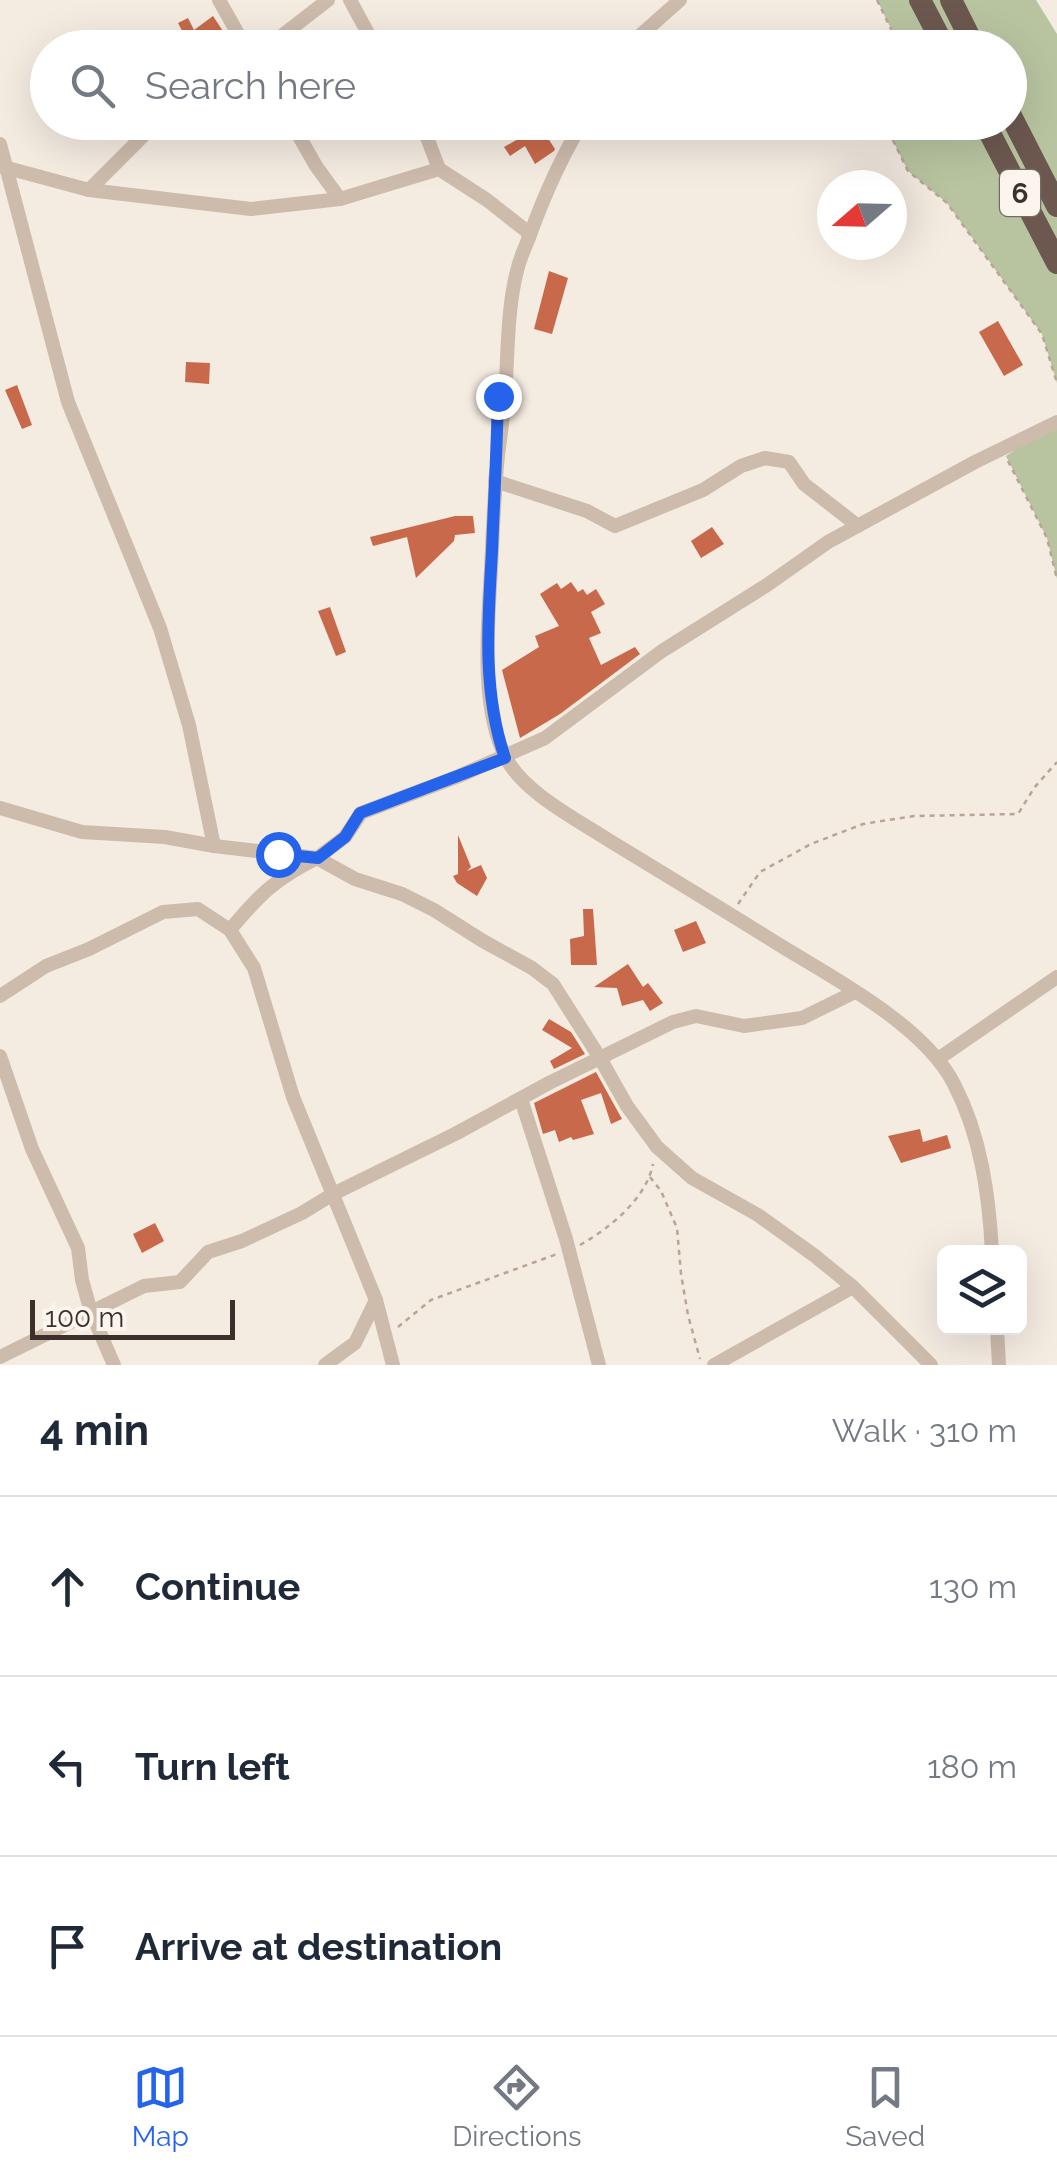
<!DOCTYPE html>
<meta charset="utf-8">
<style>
body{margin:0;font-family:Raleway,sans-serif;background:#f6f6f7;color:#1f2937}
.controls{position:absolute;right:30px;bottom:30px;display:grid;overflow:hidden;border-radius:15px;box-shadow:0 10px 40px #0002}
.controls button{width:90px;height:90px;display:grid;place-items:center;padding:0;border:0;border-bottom:2px solid #e0e1e3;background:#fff;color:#1f2937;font:50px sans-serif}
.compass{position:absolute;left:817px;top:170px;width:90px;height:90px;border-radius:50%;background:#fff;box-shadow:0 10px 40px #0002;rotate:250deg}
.scale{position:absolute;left:30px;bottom:25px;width:205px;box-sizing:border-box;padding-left:10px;border:5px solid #3b302b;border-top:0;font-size:28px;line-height:35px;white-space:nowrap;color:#3b302b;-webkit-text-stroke:8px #fbf5ee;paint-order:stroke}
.stop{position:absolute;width:30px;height:30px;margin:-22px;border:8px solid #2563eb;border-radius:50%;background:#fff}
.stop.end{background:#2563eb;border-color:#fff;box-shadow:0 2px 10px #0008}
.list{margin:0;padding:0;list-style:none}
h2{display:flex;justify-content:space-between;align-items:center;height:130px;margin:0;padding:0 40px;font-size:42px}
h2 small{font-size:32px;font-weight:400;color:#747a83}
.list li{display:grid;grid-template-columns:65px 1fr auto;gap:30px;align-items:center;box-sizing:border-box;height:180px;padding:0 40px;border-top:2px solid #e0e1e3}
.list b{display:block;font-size:38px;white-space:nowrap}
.list em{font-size:32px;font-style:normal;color:#747a83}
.icon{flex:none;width:55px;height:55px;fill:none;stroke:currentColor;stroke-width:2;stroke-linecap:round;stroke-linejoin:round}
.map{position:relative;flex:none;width:1057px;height:1365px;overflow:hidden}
.search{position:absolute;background:#fff;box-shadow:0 10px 40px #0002;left:30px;right:30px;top:30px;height:110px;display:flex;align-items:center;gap:25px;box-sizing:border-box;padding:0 35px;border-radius:55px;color:#747a83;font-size:38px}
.sheet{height:670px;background:#fff}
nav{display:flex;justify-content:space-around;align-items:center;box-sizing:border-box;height:140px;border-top:2px solid #e0e1e3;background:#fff;font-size:28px;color:#747a83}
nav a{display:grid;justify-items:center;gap:5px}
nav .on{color:#2563eb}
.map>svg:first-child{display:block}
.green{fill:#b8c4a0}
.building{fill:#c8694b}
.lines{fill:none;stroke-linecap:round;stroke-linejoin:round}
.path{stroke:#b9a596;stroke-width:2.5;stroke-dasharray:5 5;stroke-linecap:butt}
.minor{stroke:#cdbbac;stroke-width:14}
.trunk{stroke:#6c584f;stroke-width:22}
.route{stroke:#2563eb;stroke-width:12}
.labels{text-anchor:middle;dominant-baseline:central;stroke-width:10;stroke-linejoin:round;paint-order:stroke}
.shield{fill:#fbf5ee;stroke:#756b66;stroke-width:2.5}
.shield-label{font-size:28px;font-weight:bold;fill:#3b302b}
</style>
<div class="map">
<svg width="1057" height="1365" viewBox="0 0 1057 1365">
<rect width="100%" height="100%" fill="#f4ebe1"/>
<g class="green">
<path d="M877,0H1036L1057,34V383L1042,334L947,203L908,171L884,123L1010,122V48L900,47Z"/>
<path d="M1057,422V579L1047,538L1006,456Z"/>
</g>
<g class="building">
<path d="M213,16L234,48H191L178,23L188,18L194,30Z"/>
<path d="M542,129L555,149L554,151L535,164L525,146L510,156L504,147L534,130L537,132Z"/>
<path d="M549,271L568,278L552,334L534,329Z"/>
<path d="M998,321L1023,365L1004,376L979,332Z"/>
<path d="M186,362L210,363L209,384L185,382Z"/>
<path d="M17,385L32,425L22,429L5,390Z"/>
<path d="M455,516H473L475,533L455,535L454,541L416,578L407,537L373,546L370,537Z"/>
<path d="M712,527L724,544L701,558L691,541Z"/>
<path d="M571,582L578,592L583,589L587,595L596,589L605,604L591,612L601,633L589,638L601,665L635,647L640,654L560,714L520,738L502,670L539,647L535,636L559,626L540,594L557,583L561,589Z"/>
<path d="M330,607L346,652L336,656L318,611Z"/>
<path d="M458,835L471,867L467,871L481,865L487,878L477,896L457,883L453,876L458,874Z"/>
<path d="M583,909H593L597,965H571L570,939L584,936Z"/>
<path d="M696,921L706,943L683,952L674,930Z"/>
<path d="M628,964L643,987L648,983L663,1003L650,1011L643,1000L622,1006L617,988L594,987Z"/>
<path d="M549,1019L571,1032L585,1054L554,1069L550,1061L572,1048L542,1030Z"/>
<path d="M596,1072L622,1119L611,1124L601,1093L581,1100L594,1134L573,1140L571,1137L559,1142L555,1130L543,1134L534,1103Z"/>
<path d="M920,1129L923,1142L947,1135L951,1148L901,1163L888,1136Z"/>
<path d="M155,1223L164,1241L142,1253L133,1234Z"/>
</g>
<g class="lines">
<g class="path">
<path d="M877,0L900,48"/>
<path d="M884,122L908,171L947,203L1042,334L1057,383"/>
<path d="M1008,461L1047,538L1057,579"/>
<path d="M738,904L760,872L811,844L863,824L914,816L1018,814L1034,788L1057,762"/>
<path d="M650,1177L661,1191L677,1228L681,1274L688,1315L700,1359"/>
<path d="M580,1245C610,1228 646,1199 653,1164"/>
<path d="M398,1327L431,1300L557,1254"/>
</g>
<g class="minor">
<path d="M219,0L246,48"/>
<path d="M350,0L376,48"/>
<path d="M266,48L328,0"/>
<path d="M630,48L635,40L680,0"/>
<path d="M291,122L316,166L340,199"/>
<path d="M419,122L425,132L439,169"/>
<path d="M583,122C561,157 545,194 531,232C527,244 521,255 518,267C508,303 508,344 506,380C505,405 501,431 498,456C494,493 493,531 491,569C488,624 480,706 505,756C522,792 578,820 610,841C666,875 722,909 778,944C833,978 924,1025 954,1084C981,1136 989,1195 992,1252"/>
<path d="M0,144L68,402L160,628L189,725L214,846"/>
<path d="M0,166L89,190L251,209L340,199L439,169L487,200L529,233L528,239"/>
<path d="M89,190L157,122"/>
<path d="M496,473L495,481L587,511L615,526L703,490L741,466L765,458L789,462L804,484L858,526"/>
<path d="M0,808L82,832L165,837L214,846L317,858L345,837L361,813L459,776L545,738L662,651L767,585L828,542L975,462L1057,422"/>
<path d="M230,930L254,968L293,1097L376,1300L393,1365"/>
<path d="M0,996L46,966L89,949L163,912L198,909L230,930C259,895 275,879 317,858L355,879L402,894L434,910L483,941L532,968L553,984L600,1058L627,1106L657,1147L692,1178L758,1215L815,1256L853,1287L931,1365"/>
<path d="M0,1056L32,1149L78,1248L82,1280L91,1312L114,1365"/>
<path d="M938,1059L1057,977"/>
<path d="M521,1099L566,1239L599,1365"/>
<path d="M997,1328L999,1365"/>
<path d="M0,1357L144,1286L180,1282L208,1252L242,1241L302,1213L333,1194L455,1134L549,1083L673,1022L696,1016L744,1026L802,1018L855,992"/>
<path d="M325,1365L355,1343L376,1300"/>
<path d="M714,1365L853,1287"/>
</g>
<g class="trunk">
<path d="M920,0L945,48"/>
<path d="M951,0L975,48"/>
<path d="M1010,114L1057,206"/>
<path d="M984,122L1057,263"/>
</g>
</g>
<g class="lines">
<path class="route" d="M278,854L318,858L345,837L360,813L505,758C482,690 488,620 492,551C494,499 497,447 498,396"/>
</g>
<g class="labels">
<rect class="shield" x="1000" y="170" width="40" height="46" rx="8"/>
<g class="shield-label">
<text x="1020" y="193">6</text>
</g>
</g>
</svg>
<div class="controls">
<button><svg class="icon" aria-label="layers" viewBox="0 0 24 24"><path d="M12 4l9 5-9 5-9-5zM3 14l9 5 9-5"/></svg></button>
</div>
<svg class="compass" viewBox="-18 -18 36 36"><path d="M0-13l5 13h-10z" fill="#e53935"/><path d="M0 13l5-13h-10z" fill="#747a83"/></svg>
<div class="scale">100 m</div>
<div class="stop" style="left:278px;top:854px"></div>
<div class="stop end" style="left:498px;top:396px"></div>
<div class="search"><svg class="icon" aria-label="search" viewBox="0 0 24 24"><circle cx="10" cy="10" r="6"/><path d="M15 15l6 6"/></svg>Search here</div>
</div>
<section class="sheet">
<h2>4 min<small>Walk · 310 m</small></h2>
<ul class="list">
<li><svg class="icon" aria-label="ahead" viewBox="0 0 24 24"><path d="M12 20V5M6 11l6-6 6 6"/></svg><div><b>Continue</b></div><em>130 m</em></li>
<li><svg class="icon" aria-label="left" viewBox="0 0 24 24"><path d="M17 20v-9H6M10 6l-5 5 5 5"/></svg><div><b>Turn left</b></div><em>180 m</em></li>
<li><svg class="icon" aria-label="arrive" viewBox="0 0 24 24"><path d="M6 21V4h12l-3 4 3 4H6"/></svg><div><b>Arrive at destination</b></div></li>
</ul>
</section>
<nav>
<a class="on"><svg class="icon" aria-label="map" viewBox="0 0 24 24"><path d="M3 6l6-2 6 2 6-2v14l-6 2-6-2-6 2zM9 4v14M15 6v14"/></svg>Map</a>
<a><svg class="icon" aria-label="directions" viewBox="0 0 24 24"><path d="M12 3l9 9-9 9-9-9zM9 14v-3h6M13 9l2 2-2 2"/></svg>Directions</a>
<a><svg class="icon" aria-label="saved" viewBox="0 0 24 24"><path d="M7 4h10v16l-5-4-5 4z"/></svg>Saved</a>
</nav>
